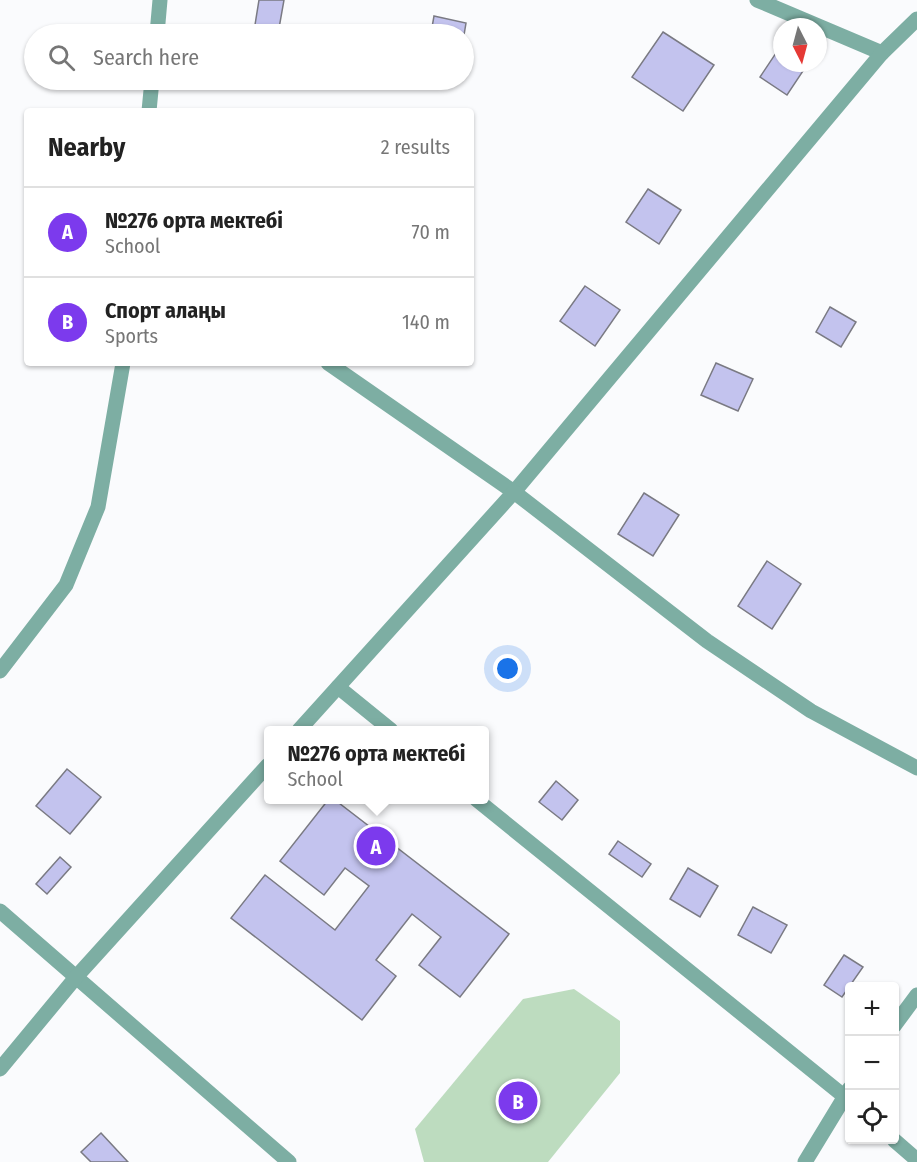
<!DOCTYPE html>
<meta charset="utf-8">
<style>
body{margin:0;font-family:"Fira Sans Condensed",sans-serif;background:#f6f6f6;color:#222}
.controls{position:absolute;right:18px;bottom:18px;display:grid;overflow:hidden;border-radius:6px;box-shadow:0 2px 4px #0004}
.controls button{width:54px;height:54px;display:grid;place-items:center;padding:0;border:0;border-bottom:2px solid #e0e0e0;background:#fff;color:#222;font:30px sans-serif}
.compass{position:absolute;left:773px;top:18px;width:54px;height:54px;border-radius:50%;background:#fff;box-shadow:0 2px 4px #0004;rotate:174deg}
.you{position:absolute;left:508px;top:669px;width:21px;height:21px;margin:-15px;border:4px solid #fff;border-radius:50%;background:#1a73e8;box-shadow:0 0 0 9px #1a73e833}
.badge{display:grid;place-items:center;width:39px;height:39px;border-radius:50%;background:#7c3aed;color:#fff;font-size:20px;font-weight:700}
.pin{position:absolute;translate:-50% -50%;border:3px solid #fff;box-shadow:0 2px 6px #0006}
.popup{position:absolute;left:264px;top:726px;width:225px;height:78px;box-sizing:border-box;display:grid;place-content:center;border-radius:6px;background:#fff;filter:drop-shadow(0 2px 4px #0005);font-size:20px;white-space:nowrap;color:#767676}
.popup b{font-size:22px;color:#222}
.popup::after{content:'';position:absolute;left:50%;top:100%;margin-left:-12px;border:12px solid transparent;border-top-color:#fff}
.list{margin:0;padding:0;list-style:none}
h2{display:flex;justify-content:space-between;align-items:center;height:78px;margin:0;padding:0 24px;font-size:26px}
h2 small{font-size:20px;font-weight:400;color:#767676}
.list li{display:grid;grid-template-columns:39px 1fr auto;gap:18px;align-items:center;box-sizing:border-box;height:90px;padding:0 24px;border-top:2px solid #e0e0e0}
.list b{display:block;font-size:22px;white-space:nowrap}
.list p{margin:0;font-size:20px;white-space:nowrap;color:#767676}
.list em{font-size:20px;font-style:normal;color:#767676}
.icon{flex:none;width:33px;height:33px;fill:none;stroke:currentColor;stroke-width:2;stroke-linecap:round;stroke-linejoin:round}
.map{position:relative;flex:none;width:917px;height:1162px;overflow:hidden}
.search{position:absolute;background:#fff;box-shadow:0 2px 4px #0004;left:24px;top:24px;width:450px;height:66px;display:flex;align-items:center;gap:15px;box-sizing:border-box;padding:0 21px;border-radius:33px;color:#767676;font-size:22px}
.panel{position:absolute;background:#fff;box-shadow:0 2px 4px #0004;left:24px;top:108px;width:450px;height:258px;border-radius:6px}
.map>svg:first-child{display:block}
.green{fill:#bddcbf}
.building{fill:#c3c3ee;stroke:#7a7a83;stroke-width:1.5}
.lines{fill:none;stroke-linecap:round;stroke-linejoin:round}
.minor{stroke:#7daea3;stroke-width:15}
</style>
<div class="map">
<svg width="917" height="1162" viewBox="0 0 917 1162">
<rect width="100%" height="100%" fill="#fafbfd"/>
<path class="green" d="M574,989L620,1021V1073L548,1162H424L415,1129L523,999Z"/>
<g class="building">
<path d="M259,0H284L278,34L254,31Z"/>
<path d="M434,16L466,23L464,35L431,33Z"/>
<path d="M663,32L714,65L683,111L632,77Z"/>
<path d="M780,47L782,63L807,65L787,95L760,77Z"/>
<path d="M648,189L681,210L659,244L626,222Z"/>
<path d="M585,286L620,310L595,346L560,321Z"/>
<path d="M830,307L856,322L841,347L816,332Z"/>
<path d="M716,363L753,379L738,411L701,395Z"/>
<path d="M644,493L679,515L653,556L618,534Z"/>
<path d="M767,561L801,584L772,629L738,606Z"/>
<path d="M67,769L101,797L70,834L36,806Z"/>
<path d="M556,781L578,800L562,820L539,802Z"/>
<path d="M328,800H335L509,934L460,997L419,965L441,937L412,914L376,960L396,976L362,1020L231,918L265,875L335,930L369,886L345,868L324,895L280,861Z"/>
<path d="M618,841L651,864L642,877L609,854Z"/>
<path d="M60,857L71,867L47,894L36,884Z"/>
<path d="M688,868L718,886L700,917L670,899Z"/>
<path d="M753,907L787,925L771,953L738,935Z"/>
<path d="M844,955L863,967L842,997L824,985Z"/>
<path d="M101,1133L128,1162H91L81,1152Z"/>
</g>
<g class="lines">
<g class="minor">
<path d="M757,0L882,53L917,19"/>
<path d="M157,34L160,0"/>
<path d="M149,111L152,80"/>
<path d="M328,363L514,492L882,53"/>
<path d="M0,671L66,585L98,507L123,363"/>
<path d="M338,687L391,730"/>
<path d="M299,730L514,492L707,641L811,711L917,768"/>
<path d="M477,800L850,1101"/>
<path d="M0,911L289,1162"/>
<path d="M894,1026L917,995"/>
<path d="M0,1069L77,976L268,765"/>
<path d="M894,1140L917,1160"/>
<path d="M805,1162L850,1088"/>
</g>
</g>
</svg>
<div class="controls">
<button>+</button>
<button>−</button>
<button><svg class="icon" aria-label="locate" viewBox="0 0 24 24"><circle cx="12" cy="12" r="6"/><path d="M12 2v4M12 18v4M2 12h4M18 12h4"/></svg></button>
</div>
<svg class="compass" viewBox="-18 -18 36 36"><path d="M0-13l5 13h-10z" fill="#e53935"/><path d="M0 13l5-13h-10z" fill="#767676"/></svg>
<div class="you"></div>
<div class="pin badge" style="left:376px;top:846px">A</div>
<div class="popup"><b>№276 орта мектебі</b>School</div>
<div class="pin badge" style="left:518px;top:1101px">B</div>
<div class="search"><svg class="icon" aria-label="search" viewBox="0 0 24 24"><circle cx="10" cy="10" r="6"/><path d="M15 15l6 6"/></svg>Search here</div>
<section class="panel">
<h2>Nearby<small>2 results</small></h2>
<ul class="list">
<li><span class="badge">A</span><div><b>№276 орта мектебі</b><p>School</p></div><em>70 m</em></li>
<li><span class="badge">B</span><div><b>Спорт алаңы</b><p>Sports</p></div><em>140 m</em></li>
</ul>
</section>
</div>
